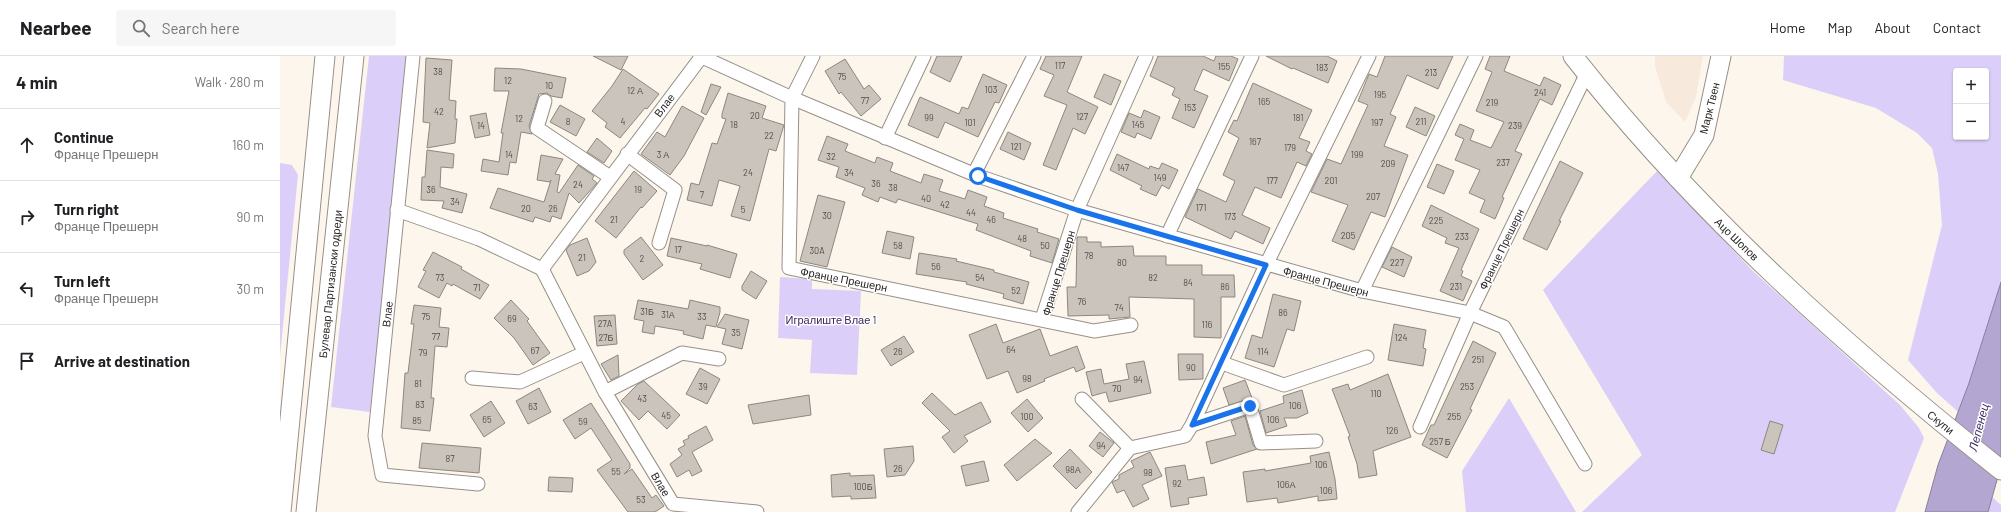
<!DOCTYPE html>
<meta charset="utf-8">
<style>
body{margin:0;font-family:Barlow,sans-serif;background:#f6f6f6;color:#202124}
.controls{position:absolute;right:12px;top:12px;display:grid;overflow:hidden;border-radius:4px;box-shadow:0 1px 3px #0004}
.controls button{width:36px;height:36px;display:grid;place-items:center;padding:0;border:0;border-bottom:1px solid #e0e0e0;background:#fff;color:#202124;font:20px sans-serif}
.stop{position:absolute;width:12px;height:12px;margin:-9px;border:3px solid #1a73e8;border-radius:50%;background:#fff}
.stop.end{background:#1a73e8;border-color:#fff;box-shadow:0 1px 4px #0008}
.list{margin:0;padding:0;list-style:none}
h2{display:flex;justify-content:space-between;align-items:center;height:52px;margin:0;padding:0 16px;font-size:17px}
h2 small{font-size:13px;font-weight:400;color:#757577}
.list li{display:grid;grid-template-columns:26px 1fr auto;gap:12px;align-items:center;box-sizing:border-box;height:72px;padding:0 16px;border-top:1px solid #e0e0e0}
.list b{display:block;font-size:15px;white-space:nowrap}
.list p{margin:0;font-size:13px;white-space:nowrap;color:#757577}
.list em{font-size:13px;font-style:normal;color:#757577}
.icon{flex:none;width:22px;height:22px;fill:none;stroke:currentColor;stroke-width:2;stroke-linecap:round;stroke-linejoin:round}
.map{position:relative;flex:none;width:1721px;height:456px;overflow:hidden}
header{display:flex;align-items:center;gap:24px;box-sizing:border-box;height:56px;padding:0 20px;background:#fff;border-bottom:1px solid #e0e0e0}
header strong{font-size:19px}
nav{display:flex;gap:22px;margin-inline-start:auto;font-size:14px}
.search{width:280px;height:36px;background:#f6f6f6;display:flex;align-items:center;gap:10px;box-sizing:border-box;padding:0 14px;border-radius:4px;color:#757577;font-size:15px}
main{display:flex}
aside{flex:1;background:#fff}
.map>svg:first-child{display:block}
.built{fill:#f7eadc}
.green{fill:#dbcff9;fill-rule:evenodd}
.water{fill:#b3a6d0;stroke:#897f9c}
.building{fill:#cbc4bc;stroke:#8e877f}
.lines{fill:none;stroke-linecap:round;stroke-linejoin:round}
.street-casing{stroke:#979089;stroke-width:15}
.secondary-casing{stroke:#979089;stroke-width:21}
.street{stroke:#fff;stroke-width:13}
.secondary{stroke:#fff;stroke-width:19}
.route{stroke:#1a73e8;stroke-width:5}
.labels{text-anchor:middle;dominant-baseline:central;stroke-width:3;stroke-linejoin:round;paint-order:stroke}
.number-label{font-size:9px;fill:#514d48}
.street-label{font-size:11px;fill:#282522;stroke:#fff}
.park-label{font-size:11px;fill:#3d295d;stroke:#fff}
.water-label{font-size:12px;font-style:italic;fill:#412e63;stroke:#fff}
</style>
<header>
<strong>Nearbee</strong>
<div class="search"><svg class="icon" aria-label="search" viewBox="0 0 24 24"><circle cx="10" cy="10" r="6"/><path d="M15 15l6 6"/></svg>Search here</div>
<nav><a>Home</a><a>Map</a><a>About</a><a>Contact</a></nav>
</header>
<main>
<aside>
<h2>4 min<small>Walk · 280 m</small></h2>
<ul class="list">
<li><svg class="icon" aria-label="ahead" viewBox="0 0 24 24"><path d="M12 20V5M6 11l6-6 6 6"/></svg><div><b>Continue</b><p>Францe Прешерн</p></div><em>160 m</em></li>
<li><svg class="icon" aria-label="right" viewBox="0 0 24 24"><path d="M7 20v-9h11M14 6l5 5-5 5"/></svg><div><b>Turn right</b><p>Франце Прешерн</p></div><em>90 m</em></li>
<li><svg class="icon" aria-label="left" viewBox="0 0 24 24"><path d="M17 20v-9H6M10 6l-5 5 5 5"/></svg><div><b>Turn left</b><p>Франце Прешерн</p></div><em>30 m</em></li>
<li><svg class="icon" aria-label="arrive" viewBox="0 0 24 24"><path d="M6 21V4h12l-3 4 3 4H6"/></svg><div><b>Arrive at destination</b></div></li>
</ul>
</aside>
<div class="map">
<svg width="1721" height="456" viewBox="0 0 1721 456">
<rect width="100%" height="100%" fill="#fdf6ed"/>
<path class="built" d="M1375,0H1423L1416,41L1405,66L1386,46L1375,10Z"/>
<g class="green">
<path d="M89,0H128L90,356L51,351Z"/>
<path d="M1504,0H1721V394L1657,337L1628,304L1662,169L1658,118L1652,92L1637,77L1596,52L1503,24ZM1676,15H1706V81H1676Z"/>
<path d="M0,107L12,109L18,119L0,300Z"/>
<path d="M1377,115L1474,216L1620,349L1639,372L1644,382L1615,456H1302L1362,399L1263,234Z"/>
<path d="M500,221L532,223V233L581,235L577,319L530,317L532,284L498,282Z"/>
<path d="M1229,342L1296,456H1186L1182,415Z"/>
<path d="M1712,441L1721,449V456H1708Z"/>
</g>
<path class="water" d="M1721,226V410L1708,456H1645L1658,409L1689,327Z"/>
<g class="building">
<path d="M313,0H348L341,14Z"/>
<path d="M657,0H682L670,26L650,16Z"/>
<path d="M766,0H802L787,36L818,51L805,78L793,72L776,114L763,109L787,49L764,40L774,19L760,13Z"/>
<path d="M878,0H923L934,5L936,0H951L958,3L949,25L923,13L914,34L928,40L914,72L892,62L900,43L892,39L895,32L870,20Z"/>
<path d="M986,0H1047L1057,5L1048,27L1013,12L1012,13Z"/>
<path d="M1105,0H1173L1158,33L1127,19L1110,58L1116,61L1104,90L1128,99L1105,161L1091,156L1074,194L1052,185L1068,149L1031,136L1047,103L1061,108L1088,49L1078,45L1089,18L1097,21Z"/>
<path d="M1210,0H1230L1224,15L1260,30L1264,21L1281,29L1272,49L1260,43L1235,95L1242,98L1222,141L1224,142L1215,163L1200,156L1205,144L1189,137L1200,114L1175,104L1184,83L1175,79L1180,68L1194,74L1190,84L1211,92L1224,66L1196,55L1212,16L1205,13Z"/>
<path d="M146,2L172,4L169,44L176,45L175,63H177L175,87L147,92L150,67L143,66Z"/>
<path d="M565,3L584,33L589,29L601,43L581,60L561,36L559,38L545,15Z"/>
<path d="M215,12L241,13L286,22L282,42L271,40L267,37L259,38L249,70L252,78L241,76L236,107L230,106L228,119L201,115L203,103L219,106L223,77H221L229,35H214Z"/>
<path d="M343,13L379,38L367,53L365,52L340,82L325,71L327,67L312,55L332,30Z"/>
<path d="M703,18L727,29L719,47L715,46L698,81L665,66L658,82L628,69L640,41L679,58L682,51L688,53Z"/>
<path d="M824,18L841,25L831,49L814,41Z"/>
<path d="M973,27L1032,54L1019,82L1030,86L1026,95L1032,98L1026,110L1017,106L1001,142L975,131L962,159L990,172L983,188L955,175L951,183L905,161L918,133L946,146L955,125L943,119L959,82L948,76L954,64L957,65Z"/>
<path d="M431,28L441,31L426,59L421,56Z"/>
<path d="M448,37L486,50L482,62L504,69L496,95L489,93L470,165L451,160L460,130L439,124L432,150L407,144L411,127L419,129L432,87L437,88L446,63L442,62V58Z"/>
<path d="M280,49L305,63L296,80L270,66Z"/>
<path d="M402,50L424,62L404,100L390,119L361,98L377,76L385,81Z"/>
<path d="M1135,51L1155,60L1146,80L1126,71Z"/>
<path d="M864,54L880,61L871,83L857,77L855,82L841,76L849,57L861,62Z"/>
<path d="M206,57L210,79L195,82L190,60Z"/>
<path d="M728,76L751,87L744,104L720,93Z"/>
<path d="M547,80L568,88L565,95L595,107L597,101L613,107L610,115L641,127L644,118L663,124L659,135L685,143L688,134L707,141L704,150L724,157L723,162L758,173L757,176L779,183L772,207L750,200L751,195L696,174L698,168L618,143L616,147L600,141L598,146L582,139L585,132L556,121L559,111L538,104Z"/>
<path d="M317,82L332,95L324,107L307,96Z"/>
<path d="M147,94L174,98L173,112L161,111L160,131L187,138L182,157L162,152L164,145L141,144L142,121H145Z"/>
<path d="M837,98L869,113L870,110L879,113L882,107L898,114L889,133L882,129L876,140L860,133L862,130L830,114Z"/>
<path d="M261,99L283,103L275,118L280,119L277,136L279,137L298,109L314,120L312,123L317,127L299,147L289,137L281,163L272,160L270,166L255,161L253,166L210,152L218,132L264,146L271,124L270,126L257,124Z"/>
<path d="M1280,105L1303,117L1279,165H1281L1267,194L1243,183Z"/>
<path d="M1157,108L1174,115L1164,138L1147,131Z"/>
<path d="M354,115L377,135L362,152L361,151L336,182L315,165Z"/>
<path d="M538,139L565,146L547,211L520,205Z"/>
<path d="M1151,149L1199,173L1181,214L1183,215L1181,220L1192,225L1183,245L1160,235L1179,192L1165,187L1167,182L1142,170Z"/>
<path d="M607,175L634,181L630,203L602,197Z"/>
<path d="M361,181L383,209L363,224L344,198V194Z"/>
<path d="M797,181H807V186H821V191L853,190L854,200H886V209H922V219H954L955,241H941V282L914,281V243L849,241L850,261L829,263V259L788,260L787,231H796Z"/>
<path d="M307,182L316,206L309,215L297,220L286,194L290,189Z"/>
<path d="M391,182L427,190V189L457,198L450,222L420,213L422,208L387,200Z"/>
<path d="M1112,191L1132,201L1124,221L1102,211Z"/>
<path d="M153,196L182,211L181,213L209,229L200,243L173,228L172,230L167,227L159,242L138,231L146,215L143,214Z"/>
<path d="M639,197L677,203L676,205L714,214V216L749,226L743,248L723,242L724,238L686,228L687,226L636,218Z"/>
<path d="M471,215L487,225L476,243L462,234V230Z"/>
<path d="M993,238L1021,245L1014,275L1007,273L994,311L965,302L972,279L982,282Z"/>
<path d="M231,244L249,263L247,265L270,297L253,309L234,282L214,262Z"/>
<path d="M358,244L408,253L410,244L440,251V256L436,271L426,269L423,283L403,278L404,275L375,270L374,278L362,276L364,265L354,263Z"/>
<path d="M134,249L161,252L159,271L169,272L167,291L155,290L151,342H154L150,375L121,372L125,317H128L134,268H131Z"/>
<path d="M445,258L469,264L462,293L442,288L446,273L437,271Z"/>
<path d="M335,259L337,288L317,290L314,260Z"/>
<path d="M716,268L723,287L760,273L770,300L797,290L805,312L796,316L794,311L764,323L765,325L737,337L728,315L707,323L689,279Z"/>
<path d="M1114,268L1146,274L1143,292L1146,293L1143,310L1108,304Z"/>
<path d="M624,280L634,296L611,310L601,294Z"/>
<path d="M1193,285L1216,297L1190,353L1192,354L1167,402L1142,389L1151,369H1154Z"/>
<path d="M898,298H923V323L899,324Z"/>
<path d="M338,299L339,320L331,324L321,308Z"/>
<path d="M864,305L871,337L829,346L826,336L812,340L806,316L821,313L824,328L849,323L846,308Z"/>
<path d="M420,312L440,323L427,348L406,338Z"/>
<path d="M1108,318L1131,381L1093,395L1097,419L1079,422L1077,408L1068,381L1070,380L1052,333L1068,328L1070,334Z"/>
<path d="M965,324L972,342L949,349L943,332Z"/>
<path d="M364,325L400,359L387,373L368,355L359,364L341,345L358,328Z"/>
<path d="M259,332L271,356L248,368L236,345Z"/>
<path d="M1022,334L1028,357L1017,362H1004L1007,370L986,377L980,355L1004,347L1003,340Z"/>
<path d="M652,337L675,359L701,346L711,366L684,380L688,385L674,397L662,381L670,375L642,347Z"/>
<path d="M529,339L531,359L473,368L468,349Z"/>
<path d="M747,343L763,362L748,376L731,357Z"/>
<path d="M211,345L225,367L204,381L190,359Z"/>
<path d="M311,347L350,408V412L344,418L352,413L372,442L376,439L384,450L375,456H348L317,414L332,404L311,372L295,383L283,364Z"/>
<path d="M965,360L973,389L977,393L931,408L926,386L956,379L951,365Z"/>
<path d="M1490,365L1503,369L1494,398L1481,394Z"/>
<path d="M426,370L433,384L412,396L422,415L412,420L409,414L397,421L390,408L402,399L398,393L405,389L403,385L409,382L408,380Z"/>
<path d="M820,376L834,387L823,401L809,390Z"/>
<path d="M755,383L772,397L737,425L724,409Z"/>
<path d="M142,387L201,392L199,417L139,412Z"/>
<path d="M633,390L634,405L625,419L607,421L604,393Z"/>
<path d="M790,393L812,416L796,433L773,410Z"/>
<path d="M870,396L882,420L862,429L869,443L853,451L844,434L837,437L832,426L839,423V419L854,411L851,405Z"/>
<path d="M1049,396L1055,423L1057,443L1038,445V440L998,447L997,442L967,446L963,416L985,413V415L1031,407L1030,400Z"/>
<path d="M704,405L709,425L686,430L681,410Z"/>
<path d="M905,409L908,424L924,421L927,439L908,442L909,448L891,451L885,412Z"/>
<path d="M570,417V420L594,419L596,442L571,443V440L552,441L551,419Z"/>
<path d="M269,421L293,422L292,436L268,435Z"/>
</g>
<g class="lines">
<defs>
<g id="street">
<path d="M133,0L95,380L102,419L198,428"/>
<path d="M420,0L512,42L698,120L797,154L1082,235L1190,257L1224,271L1305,408"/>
<path d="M422,0L262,213L325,336L393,448L477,456"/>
<path d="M533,0L512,42L509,212L814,275L851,269"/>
<path d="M265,45L257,72L330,121"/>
<path d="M605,82L644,0"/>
<path d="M347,98L395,134L379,187"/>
<path d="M694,118L754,0"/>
<path d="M117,154L199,183L262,213"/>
<path d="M887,180L972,0"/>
<path d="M1082,235L1196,0"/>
<path d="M762,263L797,154L866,0"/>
<path d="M942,307L1004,329L1087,301"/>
<path d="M192,322L240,326L304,297"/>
<path d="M325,336L402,297L439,303"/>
<path d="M802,343L850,392"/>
<path d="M1140,371L1190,257L1307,17"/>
<path d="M1036,385L981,387L970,350L912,369L986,209L1089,0"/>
<path d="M798,456L850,392L905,380L912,369"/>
</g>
<g id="secondary">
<path d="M1293,0C1416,157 1566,291 1721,414"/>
<path d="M1398,122L1424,79L1441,0"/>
<path d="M1,456L45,0"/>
<path d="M26,456L74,0"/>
</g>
</defs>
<use href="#street" class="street-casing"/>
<use href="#secondary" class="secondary-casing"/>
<use href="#street" class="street"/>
<use href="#secondary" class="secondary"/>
</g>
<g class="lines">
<path class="route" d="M698,120L797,154L986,209L912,369L970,350"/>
</g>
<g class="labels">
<g class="number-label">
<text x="780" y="9">117</text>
<text x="944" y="10">155</text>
<text x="1042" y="11">183</text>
<text x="158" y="15">38</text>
<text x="1151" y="16">213</text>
<text x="562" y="20">75</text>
<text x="228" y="24">12</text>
<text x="269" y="29">10</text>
<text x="711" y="33">103</text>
<text x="355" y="34">12 А</text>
<text x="1260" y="36">241</text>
<text x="1100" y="38">195</text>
<text x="585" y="44">77</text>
<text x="984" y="45">165</text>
<text x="1212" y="46">219</text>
<text x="910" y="51">153</text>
<text x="159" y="55">42</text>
<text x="475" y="59">20</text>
<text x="802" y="60">127</text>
<text x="649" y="61">99</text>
<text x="1018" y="61">181</text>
<text x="239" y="62">12</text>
<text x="288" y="65">8</text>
<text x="343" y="65">4</text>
<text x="1141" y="65">211</text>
<text x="690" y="66">101</text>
<text x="1097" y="66">197</text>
<text x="454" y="68">18</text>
<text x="858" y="68">145</text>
<text x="201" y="69">14</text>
<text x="1235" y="69">239</text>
<text x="489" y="79">22</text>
<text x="975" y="85">167</text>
<text x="736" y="90">121</text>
<text x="1010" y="91">179</text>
<text x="229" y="98">14</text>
<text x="383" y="98">3 А</text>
<text x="1077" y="98">199</text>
<text x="551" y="100">32</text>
<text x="1223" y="106">237</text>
<text x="1108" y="107">209</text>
<text x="843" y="111">147</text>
<text x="468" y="116">24</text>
<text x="569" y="116">34</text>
<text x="880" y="121">149</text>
<text x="992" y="124">177</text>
<text x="1051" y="124">201</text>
<text x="596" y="127">36</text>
<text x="298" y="128">24</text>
<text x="613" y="131">38</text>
<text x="151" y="133">36</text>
<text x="358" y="133">19</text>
<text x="422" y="138">7</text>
<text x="1093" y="140">207</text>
<text x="646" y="142">40</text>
<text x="175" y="145">34</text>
<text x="665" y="148">42</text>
<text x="921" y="151">171</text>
<text x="246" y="152">20</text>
<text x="273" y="152">26</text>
<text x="463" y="153">5</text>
<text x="691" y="156">44</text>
<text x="547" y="159">30</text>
<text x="950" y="160">173</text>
<text x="334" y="163">21</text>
<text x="711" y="163">46</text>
<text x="1156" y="164">225</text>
<text x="1068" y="179">205</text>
<text x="1182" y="180">233</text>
<text x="742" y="182">48</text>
<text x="618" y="189">58</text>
<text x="765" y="189">50</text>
<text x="398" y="193">17</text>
<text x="537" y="194">30A</text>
<text x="809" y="199">78</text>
<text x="302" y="201">21</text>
<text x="362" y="202">2</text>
<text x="842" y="206">80</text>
<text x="1117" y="206">227</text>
<text x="656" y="210">56</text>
<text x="160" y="221">73</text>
<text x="700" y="221">54</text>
<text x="873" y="221">82</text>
<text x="908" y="226">84</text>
<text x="945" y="230">86</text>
<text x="1176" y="230">231</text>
<text x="197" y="231">71</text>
<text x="736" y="234">52</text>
<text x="802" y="245">76</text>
<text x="839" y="251">74</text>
<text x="367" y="255">31Б</text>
<text x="1003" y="256">86</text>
<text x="388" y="258">31А</text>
<text x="146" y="260">75</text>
<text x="422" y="260">33</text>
<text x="232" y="262">69</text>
<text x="325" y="267">27A</text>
<text x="927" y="268">116</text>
<text x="456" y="276">35</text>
<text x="156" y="280">77</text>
<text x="326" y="281">27Б</text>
<text x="1121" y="281">124</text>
<text x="731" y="293">64</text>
<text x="255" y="294">67</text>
<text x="618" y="295">26</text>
<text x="983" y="295">114</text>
<text x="143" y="296">79</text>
<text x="1198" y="303">251</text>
<text x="911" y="311">90</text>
<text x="747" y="322">98</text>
<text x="858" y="323">94</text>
<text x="138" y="327">81</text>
<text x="423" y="330">39</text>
<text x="1187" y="330">253</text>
<text x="837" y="332">70</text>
<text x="1096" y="337">110</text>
<text x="362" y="342">43</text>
<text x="140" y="348">83</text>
<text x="1015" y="349">106</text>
<text x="253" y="350">63</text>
<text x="386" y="359">45</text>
<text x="747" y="360">100</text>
<text x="1174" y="360">255</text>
<text x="207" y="363">65</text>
<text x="993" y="363">106</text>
<text x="137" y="364">85</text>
<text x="303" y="365">59</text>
<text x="1112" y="374">126</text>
<text x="1160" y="385">257 Б</text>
<text x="821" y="389">94</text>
<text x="170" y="402">87</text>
<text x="1041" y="408">106</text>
<text x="618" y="412">26</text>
<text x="793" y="413">98А</text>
<text x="336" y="415">55</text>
<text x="868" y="416">98</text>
<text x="897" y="427">92</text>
<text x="1006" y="428">106А</text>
<text x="583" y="430">100Б</text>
<text x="1046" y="434">106</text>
<text x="361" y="443">53</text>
</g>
<g class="street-label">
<text transform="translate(384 49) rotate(-53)">Влае</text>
<text transform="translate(1429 52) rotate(-76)">Марк Твен</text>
<text transform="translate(1457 183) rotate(44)">Ацо Шопов</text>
<text transform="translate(1221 193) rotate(-64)">Франце Прешерн</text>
<text transform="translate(778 217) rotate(-73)">Франце Прешерн</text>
<text transform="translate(564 223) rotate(11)">Францe Прешерн</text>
<text transform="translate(1046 225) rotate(15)">Францe Прешерн</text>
<text transform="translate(50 228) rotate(-84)">Булевар Партизански одреди</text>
<text transform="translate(107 258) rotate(-84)">Влае</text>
<text transform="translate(1661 366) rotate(39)">Скупи</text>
<text transform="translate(381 428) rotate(59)">Влае</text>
</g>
<g class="park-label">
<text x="551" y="263">Игралиште Влае 1</text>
</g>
<g class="water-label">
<text transform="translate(1698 371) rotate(-75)">Лепенец</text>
</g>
</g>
</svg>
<div class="controls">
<button>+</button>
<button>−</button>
</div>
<div class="stop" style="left:698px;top:120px"></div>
<div class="stop end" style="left:970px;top:350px"></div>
</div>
</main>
